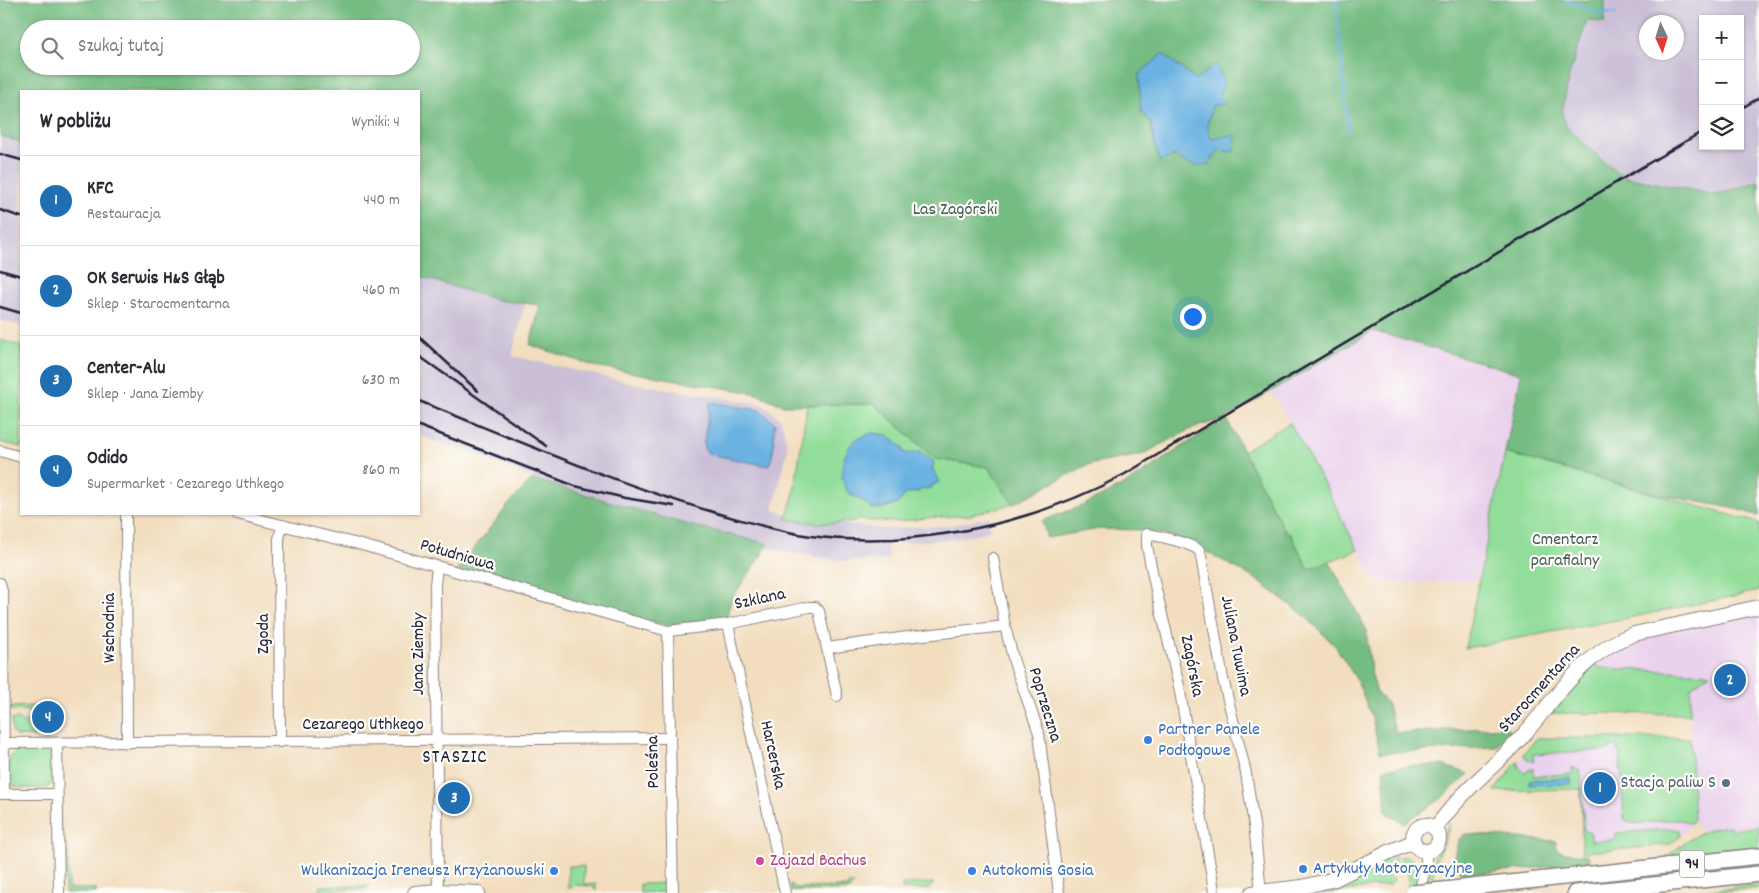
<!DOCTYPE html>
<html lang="pl">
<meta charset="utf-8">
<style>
body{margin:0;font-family:Dekko,sans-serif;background:#f2f2f3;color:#2b2b33}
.controls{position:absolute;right:15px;top:15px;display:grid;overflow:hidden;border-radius:0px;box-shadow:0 1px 4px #0004}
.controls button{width:45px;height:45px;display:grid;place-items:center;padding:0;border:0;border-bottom:1px solid #e1e1e2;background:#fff;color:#2b2b33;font:25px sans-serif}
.compass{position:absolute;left:1639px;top:15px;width:45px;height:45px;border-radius:50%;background:#fff;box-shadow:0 1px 4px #0004;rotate:176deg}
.you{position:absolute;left:1192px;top:316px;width:18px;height:18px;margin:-12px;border:4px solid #fff;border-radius:50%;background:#1a73e8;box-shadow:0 0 0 8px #1a73e833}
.badge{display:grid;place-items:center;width:32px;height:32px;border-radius:50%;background:#1f6fb2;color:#fff;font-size:16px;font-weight:700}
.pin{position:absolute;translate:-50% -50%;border:2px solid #fff;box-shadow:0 1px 5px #0006}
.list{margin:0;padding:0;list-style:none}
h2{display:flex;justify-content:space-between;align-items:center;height:65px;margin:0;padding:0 20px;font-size:21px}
h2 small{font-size:16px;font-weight:400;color:#7c7c81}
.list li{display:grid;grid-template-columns:32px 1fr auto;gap:15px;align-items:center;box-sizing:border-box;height:90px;padding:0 20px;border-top:1px solid #e1e1e2}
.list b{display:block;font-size:19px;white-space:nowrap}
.list p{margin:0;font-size:16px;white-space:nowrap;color:#7c7c81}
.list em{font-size:16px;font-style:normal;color:#7c7c81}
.icon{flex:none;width:28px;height:28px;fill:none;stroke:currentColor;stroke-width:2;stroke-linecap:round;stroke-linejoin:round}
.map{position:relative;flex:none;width:1759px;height:893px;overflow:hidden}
.search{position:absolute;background:#fff;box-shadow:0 1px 4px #0004;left:20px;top:20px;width:400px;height:55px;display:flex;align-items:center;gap:12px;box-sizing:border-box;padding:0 18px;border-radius:28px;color:#7c7c81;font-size:19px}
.panel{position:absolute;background:#fff;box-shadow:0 1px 4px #0004;left:20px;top:90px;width:400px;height:425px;border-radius:0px}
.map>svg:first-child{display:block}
.built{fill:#ead1ec}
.industrial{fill:#cabfd6;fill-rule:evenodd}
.green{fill:#92dd9a;stroke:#5a806a;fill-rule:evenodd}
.forest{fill:#75bc82;stroke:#4c6f5e;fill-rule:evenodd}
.water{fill:#6bb2e2;stroke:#466a8e}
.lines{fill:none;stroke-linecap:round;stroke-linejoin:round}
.stream{stroke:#6bb2e2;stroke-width:2.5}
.street-casing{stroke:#8a807d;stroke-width:12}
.secondary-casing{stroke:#8a807d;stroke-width:16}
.primary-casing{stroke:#8a807d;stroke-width:18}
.street{stroke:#fff;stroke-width:10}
.secondary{stroke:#fff;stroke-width:14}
.primary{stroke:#fff;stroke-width:15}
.rail{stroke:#22223b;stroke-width:2.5}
.primary-bridge-casing{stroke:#8a807d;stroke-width:18;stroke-linecap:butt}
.primary-bridge{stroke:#fff;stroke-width:15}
.shop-dot{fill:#3f7fe0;stroke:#fdfcf7;stroke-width:2}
.service-dot{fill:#5c6f8a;stroke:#fdfcf7;stroke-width:2}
.hotel-dot{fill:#d1479c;stroke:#fdfcf7;stroke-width:2}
.labels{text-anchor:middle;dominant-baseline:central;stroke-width:4.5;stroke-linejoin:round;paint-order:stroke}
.shield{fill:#fdfcf7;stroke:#646373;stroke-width:1}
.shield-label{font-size:16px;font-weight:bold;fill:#22223b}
.park-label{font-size:18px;fill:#445a58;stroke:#fdfcf7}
.street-label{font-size:18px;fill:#22223b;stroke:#fdfcf7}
.shop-label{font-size:18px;fill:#366cbe;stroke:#fdfcf7;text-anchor:start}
.service-label{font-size:18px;fill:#4e5e75;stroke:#fdfcf7;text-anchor:end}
.hotel-label{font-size:18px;fill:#b23c85;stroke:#fdfcf7;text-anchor:start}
.neighbourhood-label{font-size:19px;letter-spacing:1px;fill:#22223b;stroke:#fdfcf7}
</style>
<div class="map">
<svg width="1759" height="893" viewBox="0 0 1759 893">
<rect width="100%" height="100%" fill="#fdfcf7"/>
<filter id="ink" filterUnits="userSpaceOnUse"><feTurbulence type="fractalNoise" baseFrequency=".02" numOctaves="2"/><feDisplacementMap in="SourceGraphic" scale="10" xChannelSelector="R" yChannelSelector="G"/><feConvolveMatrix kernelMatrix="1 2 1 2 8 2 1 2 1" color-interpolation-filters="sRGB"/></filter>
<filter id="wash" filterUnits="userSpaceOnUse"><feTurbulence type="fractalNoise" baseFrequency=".0096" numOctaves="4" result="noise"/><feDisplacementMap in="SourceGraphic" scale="20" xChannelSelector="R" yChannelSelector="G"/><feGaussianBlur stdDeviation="1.12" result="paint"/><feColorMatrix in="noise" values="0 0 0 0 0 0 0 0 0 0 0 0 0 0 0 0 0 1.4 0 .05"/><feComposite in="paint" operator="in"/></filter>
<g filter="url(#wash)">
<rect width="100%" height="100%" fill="#f2debf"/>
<g class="built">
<path d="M1373,331L1465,359L1521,374L1478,580L1402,584L1376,580L1358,550L1329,493L1271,392Z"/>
<path d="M1759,612V826L1732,830L1718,827L1700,832L1694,821L1686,831L1671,844L1627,849L1582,852L1581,789L1494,791L1537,738H1690L1691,687L1709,673L1598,668L1595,663L1619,645L1646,636Z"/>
</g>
<g class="industrial">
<path d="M1605,0H1759V181L1716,195L1625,177L1606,164L1566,126L1562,113L1569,75L1587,21L1605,22ZM1703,19H1740V146H1703ZM1646,22H1676V52H1646Z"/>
<path d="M0,136L21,142V326L0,320Z"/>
<path d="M419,276L497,300L525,303L512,356L631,383L762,404L781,419L788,449L773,510L807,519L882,529L952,525L989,517L990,531L954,539L887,544L889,560L843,561L787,552L693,528L537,479L477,455L419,436Z"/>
</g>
<g class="green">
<path d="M0,340L21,346V447L0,442Z"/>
<path d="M874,404L935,459L988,467L1013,504L970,515L927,518L895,522L860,520L839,523H816L786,519L794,493L807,405ZM887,434L902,447L904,452L932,468L939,480L938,482L932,486L931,488C927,488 908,493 905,495C902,497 900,501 896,504C890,508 880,508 872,509L866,502L851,495L846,489Z"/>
<path d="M1290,423L1329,493L1358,550L1309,569L1290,533H1286L1243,451Z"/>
<path d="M1505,453L1759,523V591L1628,618L1465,648Z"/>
<path d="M1595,663L1599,668L1710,673L1691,687L1690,714L1549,713L1579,678Z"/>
<path d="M35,706V729L24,721H30V711L11,710V707Z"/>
<path d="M18,719C22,724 30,727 35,731V737L16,736L13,734L11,720Z"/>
<path d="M1537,738H1690L1694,820L1691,823C1671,814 1648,827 1627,822L1624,818L1620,753L1618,752V747L1609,748V750L1533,754L1534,761L1529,760L1523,755Z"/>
<path d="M22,748L48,749C50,755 55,782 48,787C43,789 36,788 32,788C25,788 18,789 12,785H11L8,780L9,757L16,750Z"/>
<path d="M1518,761L1519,768L1525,773L1528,770L1533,769L1534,776L1573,774L1572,767L1580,771L1581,775L1584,828L1585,831L1591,834V841L1616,840V833L1674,829L1679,830L1680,836L1671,844L1627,849L1582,852L1581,789L1494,791Z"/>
<path d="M1449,824L1450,826L1437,858L1429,893L1427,885L1434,858L1442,846L1445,832Z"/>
<path d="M1730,826L1733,830L1759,826V848L1666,857C1689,840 1700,828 1730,826Z"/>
<path d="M64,852H68V889H96V893H65Z"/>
<path d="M1396,856V862H1388L1389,877L1394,880L1390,885L1331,893H1294Z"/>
<path d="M1401,856C1424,858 1416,879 1412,893H1406C1409,881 1412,873 1401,865Z"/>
<path d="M568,866H584V884H596V891L592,886L574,885L568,889Z"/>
<path d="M664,877H666L665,892L640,893V884L664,883Z"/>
<path d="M934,883L929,889H902V884Z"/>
<path d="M790,884L796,888L848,887V884H854L849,890L791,891Z"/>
<path d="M1759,884V888L1700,893H1677L1727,888L1730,889L1732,887Z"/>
<path d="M321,886H368V888C353,890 336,889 320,892Z"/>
</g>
<g class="forest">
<path d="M0,0H1605V22L1587,21L1569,75L1562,113L1566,126L1606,164L1625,177L1716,195L1759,181V516L1737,509L1662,495L1505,453L1521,374L1373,331L1226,418L1286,533H1290L1308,569L1329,561L1366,629L1371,672L1377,693L1387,703L1396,733L1504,727L1511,730L1497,747L1380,753L1372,718L1358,682L1336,647L1304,615L1254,578L1207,552L1171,536L1141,530L1099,529L1047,538L1042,521L1084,505L1129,482L1224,419L1195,427L1141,455L1087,465L1013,504L988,467L935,459L874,404L783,405L754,393L594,366L530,345L540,305L497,300L419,276V91H21V142L0,136ZM29,29H411V66H29ZM1163,54L1196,80L1212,106L1207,126L1210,139L1233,152L1219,150L1209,164L1182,161L1155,145L1139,74Z"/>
<path d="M533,479L689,525L769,544L732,598L726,618L670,626L457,570L509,504Z"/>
<path d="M1442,765L1469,774L1438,801L1404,823L1386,813L1383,769L1405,766Z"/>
<path d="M1465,834L1556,841V848C1566,856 1576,853 1588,855L1589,858L1588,863L1461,875L1457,863L1453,860L1459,839Z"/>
</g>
<g class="water">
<path d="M1163,54L1196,80L1216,64L1224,85L1219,94L1224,104L1212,106L1207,126L1211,139L1236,135L1233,152L1219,150L1209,164C1193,167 1188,165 1175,155L1160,162L1155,145L1151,123L1141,111L1139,74Z"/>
<path d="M710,402L759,410L775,423L773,453L769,466L709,454L704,448V442Z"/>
<path d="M872,433C886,434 894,437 902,448C903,449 903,451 904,452C908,455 915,452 920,452C926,453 927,458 933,461L934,464L932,468L939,480V482L932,485L931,489C926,488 921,487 918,492L907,493L897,504L886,507L872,509C868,506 867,503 863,501C858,497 851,496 847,490C837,477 843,448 857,439C862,437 867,435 872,433Z"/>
<path d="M1571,778V784L1529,785V780Z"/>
</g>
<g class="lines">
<g class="stream">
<path d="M1336,0L1348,131"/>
<path d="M1566,0L1595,12L1615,14"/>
</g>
</g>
</g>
<g filter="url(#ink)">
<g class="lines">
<defs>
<g id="street">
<path d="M0,451L21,457"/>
<path d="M126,514L127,743"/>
<path d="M237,514L358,544L668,631L728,624L809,607H815L819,611L837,696"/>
<path d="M993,558L1005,626L1014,662L1039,733L1059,893"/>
<path d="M437,567L435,585L438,891"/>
<path d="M0,583L3,595L4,794"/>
<path d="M728,624L785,893"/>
<path d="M668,631L673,893"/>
<path d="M827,648L915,636L1005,626"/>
<path d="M280,742L279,539L282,525"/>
<path d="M5,743L669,738"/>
<path d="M57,743L59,893"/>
<path d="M0,794H57"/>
<path d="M1214,893L1212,877L1179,686L1154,581L1147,546V534C1159,536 1191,543 1200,551L1223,679L1246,773L1254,825L1261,892"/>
<path d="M1419,893L1426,865V852"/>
</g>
<g id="secondary">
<circle cx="1426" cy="838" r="13"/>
<path d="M1435,828C1444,817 1454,804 1464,794C1482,775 1501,759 1519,740C1554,702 1583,651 1634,634L1759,607"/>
<path d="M415,893L438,891L478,893"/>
<path d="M1252,893L1302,887L1335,879L1391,851L1413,842"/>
</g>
<g id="primary">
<path d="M1453,889L1759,856"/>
<path d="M1575,893L1759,874"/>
</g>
</defs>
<use href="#street" class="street-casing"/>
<use href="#secondary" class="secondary-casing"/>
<use href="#primary" class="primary-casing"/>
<use href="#street" class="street"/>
<use href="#secondary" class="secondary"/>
<use href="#primary" class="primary"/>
<g class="rail">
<path d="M1740,109L1759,98"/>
<path d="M0,154L21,160"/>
<path d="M0,210L21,217"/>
<path d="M0,270L21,276"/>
<path d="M0,307L21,313"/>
<path d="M419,337L478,391"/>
<path d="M419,356L546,446"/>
<path d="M419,401C519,441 619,485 723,515C752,523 781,532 811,536C838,540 866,540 894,539C976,534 1053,513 1125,474L1703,131"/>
<path d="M419,426L575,486L625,498L674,506"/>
</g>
<defs>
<path id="primary-bridge" d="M1413,893L1453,889"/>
</defs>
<use href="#primary-bridge" class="primary-bridge-casing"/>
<use href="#primary-bridge" class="primary-bridge"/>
</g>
</g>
<g class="shop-dot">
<circle cx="1148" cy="740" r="5"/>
<circle cx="1303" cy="869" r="5"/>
<circle cx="554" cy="871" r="5"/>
<circle cx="972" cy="871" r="5"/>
</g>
<circle class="service-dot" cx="1726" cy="783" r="5"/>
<circle class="hotel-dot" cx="760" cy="861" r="5"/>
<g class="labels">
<rect class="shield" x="1679.5" y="850.5" width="25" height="27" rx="4"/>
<g class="shield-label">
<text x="1692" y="864">94</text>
</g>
<g class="park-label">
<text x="955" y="210">Las Zagórski</text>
<text x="1565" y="540">Cmentarz<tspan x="1565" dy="21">parafialny</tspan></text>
</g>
<g class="street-label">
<text transform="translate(457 556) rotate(16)">Południowa</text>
<text transform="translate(760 600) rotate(-12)">Szklana</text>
<text transform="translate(110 628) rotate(-90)">Wschodnia</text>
<text transform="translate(264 634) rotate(-90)">Zgoda</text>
<text transform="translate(1235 646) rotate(79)">Juliana Tuwima</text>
<text transform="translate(419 654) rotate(-90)">Jana Ziemby</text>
<text transform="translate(1191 666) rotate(79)">Zagórska</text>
<text transform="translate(1540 689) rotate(-48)">Starocmentarna</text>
<text transform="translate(1044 705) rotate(73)">Poprzeczna</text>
<text x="363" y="725">Cezarego Uthkego</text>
<text transform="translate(772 755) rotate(78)">Harcerska</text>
<text transform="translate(654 762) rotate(-91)">Poleśna</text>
</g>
<g class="shop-label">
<text x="1158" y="730">Partner Panele<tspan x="1158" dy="21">Podłogowe</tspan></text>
<text x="1313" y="869">Artykuły Motoryzacyjne</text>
<text x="544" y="871" text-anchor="end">Wulkanizacja Ireneusz Krzyżanowski</text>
<text x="982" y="871">Autokomis Gosia</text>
</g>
<g class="service-label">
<text x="1716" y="783">Stacja paliw S</text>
</g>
<g class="hotel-label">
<text x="770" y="861">Zajazd Bachus</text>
</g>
<g class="neighbourhood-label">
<text x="455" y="758">STASZIC</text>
</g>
</g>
</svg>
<div class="controls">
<button>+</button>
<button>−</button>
<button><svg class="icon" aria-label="layers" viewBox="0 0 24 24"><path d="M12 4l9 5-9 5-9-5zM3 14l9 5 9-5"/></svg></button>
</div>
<svg class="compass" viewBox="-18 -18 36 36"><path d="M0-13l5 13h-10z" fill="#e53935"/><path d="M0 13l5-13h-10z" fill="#7c7c81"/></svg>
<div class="you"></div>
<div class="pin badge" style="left:1600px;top:788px">1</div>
<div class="pin badge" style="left:1730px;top:680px">2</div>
<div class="pin badge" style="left:454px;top:798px">3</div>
<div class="pin badge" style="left:48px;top:717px">4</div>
<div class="search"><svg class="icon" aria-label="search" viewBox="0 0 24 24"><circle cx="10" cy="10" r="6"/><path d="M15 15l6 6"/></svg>Szukaj tutaj</div>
<section class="panel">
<h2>W pobliżu<small>Wyniki: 4</small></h2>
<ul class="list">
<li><span class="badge">1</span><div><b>KFC</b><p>Restauracja</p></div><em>440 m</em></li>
<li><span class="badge">2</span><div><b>OK Serwis H&amp;S Głąb</b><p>Sklep · Starocmentarna</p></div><em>460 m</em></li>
<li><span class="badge">3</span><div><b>Center-Alu</b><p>Sklep · Jana Ziemby</p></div><em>630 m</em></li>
<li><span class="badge">4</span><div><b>Odido</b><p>Supermarket · Cezarego Uthkego</p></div><em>860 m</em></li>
</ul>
</section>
</div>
